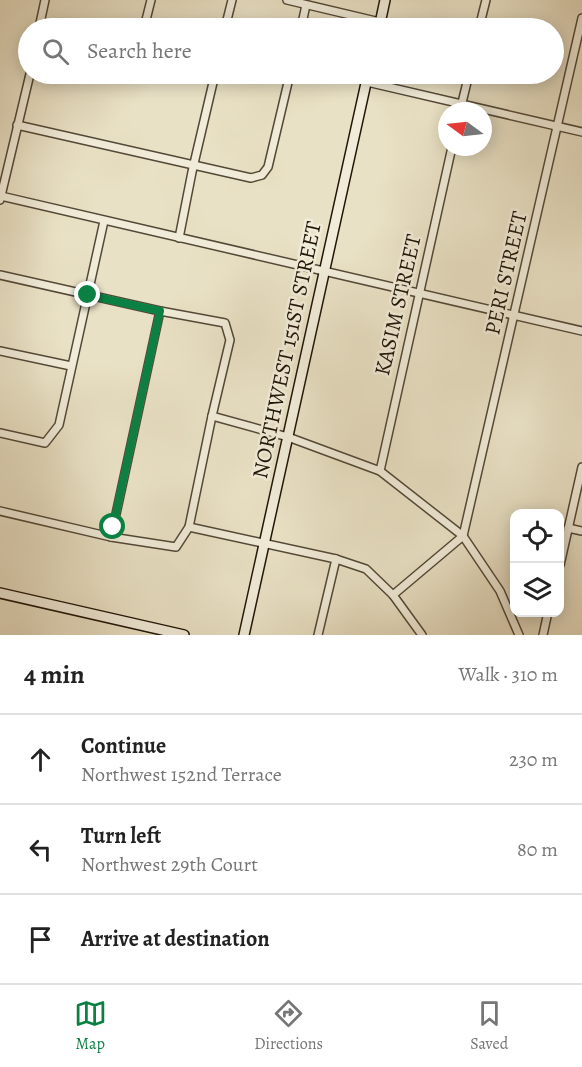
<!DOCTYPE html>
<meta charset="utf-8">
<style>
body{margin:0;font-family:Alegreya,serif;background:#f6f6f6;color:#222}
.controls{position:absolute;right:18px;bottom:18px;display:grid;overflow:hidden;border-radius:12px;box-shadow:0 3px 15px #0003}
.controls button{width:54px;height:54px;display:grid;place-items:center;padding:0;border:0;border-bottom:2px solid #e0e0e0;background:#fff;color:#222;font:30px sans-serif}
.compass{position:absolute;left:438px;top:102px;width:54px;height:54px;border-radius:50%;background:#fff;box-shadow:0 3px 15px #0003;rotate:285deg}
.stop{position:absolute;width:18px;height:18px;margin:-14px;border:4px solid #0b8043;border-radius:50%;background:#fff}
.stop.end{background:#0b8043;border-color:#fff;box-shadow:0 2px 6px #0008}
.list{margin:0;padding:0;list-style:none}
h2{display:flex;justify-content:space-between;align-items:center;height:78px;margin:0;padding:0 24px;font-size:26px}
h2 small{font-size:20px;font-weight:400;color:#767676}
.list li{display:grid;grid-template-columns:39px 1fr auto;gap:18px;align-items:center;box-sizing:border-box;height:90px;padding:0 24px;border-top:2px solid #e0e0e0}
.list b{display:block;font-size:22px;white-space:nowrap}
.list p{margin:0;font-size:20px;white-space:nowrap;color:#767676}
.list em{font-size:20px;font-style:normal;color:#767676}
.icon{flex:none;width:33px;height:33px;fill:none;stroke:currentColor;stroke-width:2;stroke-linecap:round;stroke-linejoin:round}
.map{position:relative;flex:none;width:582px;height:635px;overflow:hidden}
.search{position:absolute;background:#fff;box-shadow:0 3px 15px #0003;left:18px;right:18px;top:18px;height:66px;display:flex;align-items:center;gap:15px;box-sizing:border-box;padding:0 21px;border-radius:33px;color:#767676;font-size:22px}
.sheet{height:348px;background:#fff}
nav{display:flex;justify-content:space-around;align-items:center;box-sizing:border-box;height:84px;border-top:2px solid #e0e0e0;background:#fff;font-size:16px;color:#767676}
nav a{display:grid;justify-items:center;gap:3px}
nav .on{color:#0b8043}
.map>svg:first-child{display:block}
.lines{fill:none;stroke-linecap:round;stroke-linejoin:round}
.street-casing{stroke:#534837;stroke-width:10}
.secondary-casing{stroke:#211508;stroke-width:12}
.street{stroke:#f1ecd9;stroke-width:7}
.secondary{stroke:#f1ecd9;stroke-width:9}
.route{stroke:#0b8043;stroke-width:8}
.labels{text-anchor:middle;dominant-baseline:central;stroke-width:5;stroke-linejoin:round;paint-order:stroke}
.street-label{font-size:22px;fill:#211508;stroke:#f1ecd9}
</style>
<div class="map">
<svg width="582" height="635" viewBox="0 0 582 635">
<rect width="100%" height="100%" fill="#e9e1c5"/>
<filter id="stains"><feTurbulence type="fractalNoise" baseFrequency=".00333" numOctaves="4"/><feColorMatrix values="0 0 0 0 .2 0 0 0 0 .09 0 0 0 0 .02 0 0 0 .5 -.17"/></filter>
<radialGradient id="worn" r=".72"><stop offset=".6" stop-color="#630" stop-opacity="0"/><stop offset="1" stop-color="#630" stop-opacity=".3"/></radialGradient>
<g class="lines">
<defs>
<g id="street">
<path d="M287,0L380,22"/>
<path d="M39,28L45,0"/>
<path d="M144,28L151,0"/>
<path d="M225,28L232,0"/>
<path d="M301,28L306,5"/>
<path d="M479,28L486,0"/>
<path d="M367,82L582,132"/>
<path d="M460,111L469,74"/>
<path d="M17,125L251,178L262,175L268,167L290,74"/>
<path d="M1,196L582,331"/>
<path d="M0,200L30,74"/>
<path d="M179,238L192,172L215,74"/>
<path d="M0,275L160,311L225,323L230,340L212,416L189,527L176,547L111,537L0,511"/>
<path d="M0,351L71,366"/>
<path d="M212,416L288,437L380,471L463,536L500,591L519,635"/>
<path d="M0,433L45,443L59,425L104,221"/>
<path d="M380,471L452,147"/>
<path d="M189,527L336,559L366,569L393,595L422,635"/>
<path d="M568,528L582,531"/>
<path d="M111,537L160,311"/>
<path d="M560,565L582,467"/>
<path d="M393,595L463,536L582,18"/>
<path d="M318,635L336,559"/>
<path d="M543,635L548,612"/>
</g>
<g id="secondary">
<path d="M379,28L385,0"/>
<path d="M0,593L184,635"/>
<path d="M244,635L368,74"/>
</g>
</defs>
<use href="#street" class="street-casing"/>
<use href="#secondary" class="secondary-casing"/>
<use href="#street" class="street"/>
<use href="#secondary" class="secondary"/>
</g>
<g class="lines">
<path class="route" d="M88,295L160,311L113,527"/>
</g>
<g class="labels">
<g class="street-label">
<text transform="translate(506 273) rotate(-77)">PERI STREET</text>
<text transform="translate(398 305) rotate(-77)">KASIM STREET</text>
<text transform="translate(287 350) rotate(-78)">NORTHWEST 151ST STREET</text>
</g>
</g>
<rect width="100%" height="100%" filter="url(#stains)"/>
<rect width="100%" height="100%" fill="url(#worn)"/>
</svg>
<div class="controls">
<button><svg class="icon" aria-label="locate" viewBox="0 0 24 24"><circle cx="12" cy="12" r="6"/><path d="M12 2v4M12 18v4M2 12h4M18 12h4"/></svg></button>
<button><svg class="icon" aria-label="layers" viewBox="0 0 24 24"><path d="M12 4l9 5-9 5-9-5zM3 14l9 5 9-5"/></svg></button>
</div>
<svg class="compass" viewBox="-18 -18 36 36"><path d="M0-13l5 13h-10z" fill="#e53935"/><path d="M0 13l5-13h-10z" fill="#767676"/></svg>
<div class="stop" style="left:113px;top:527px"></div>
<div class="stop end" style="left:88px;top:295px"></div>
<div class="search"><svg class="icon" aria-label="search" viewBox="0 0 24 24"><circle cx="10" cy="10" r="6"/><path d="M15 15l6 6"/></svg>Search here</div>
</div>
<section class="sheet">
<h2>4 min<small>Walk · 310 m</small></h2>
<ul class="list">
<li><svg class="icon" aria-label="ahead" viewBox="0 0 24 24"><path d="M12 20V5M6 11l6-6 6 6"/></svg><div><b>Continue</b><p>Northwest 152nd Terrace</p></div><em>230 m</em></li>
<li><svg class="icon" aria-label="left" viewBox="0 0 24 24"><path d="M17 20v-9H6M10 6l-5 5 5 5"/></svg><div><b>Turn left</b><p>Northwest 29th Court</p></div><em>80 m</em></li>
<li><svg class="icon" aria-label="arrive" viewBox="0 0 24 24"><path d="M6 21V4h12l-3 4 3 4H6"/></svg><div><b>Arrive at destination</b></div></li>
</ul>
</section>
<nav>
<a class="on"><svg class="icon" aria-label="map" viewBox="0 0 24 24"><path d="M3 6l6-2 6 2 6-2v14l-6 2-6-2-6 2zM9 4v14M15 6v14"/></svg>Map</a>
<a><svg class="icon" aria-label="directions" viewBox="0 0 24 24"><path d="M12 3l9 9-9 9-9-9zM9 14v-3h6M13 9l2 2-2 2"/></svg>Directions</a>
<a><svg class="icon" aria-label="saved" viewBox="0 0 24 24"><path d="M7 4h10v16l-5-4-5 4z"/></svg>Saved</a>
</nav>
